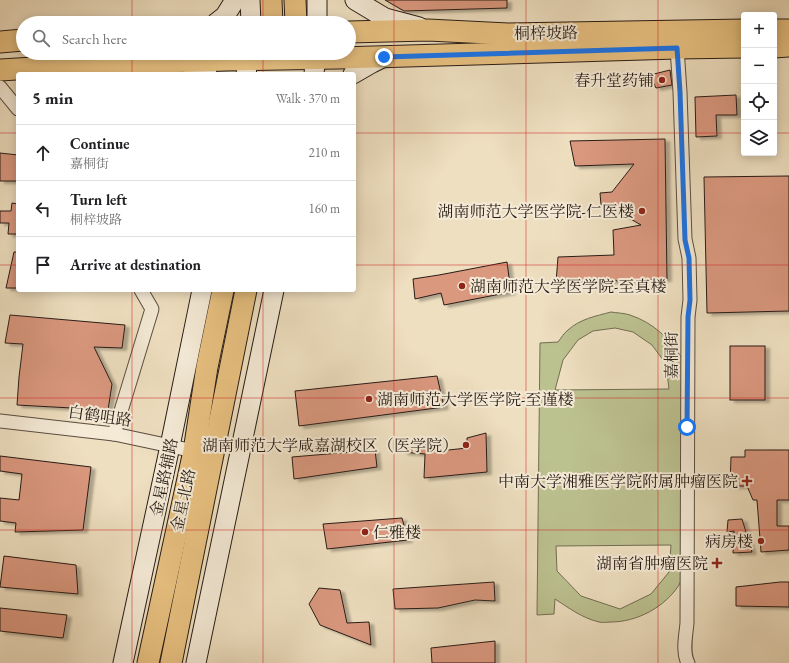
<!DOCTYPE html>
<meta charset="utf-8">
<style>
body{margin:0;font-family:"EB Garamond","Noto Serif SC",serif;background:#f6f6f6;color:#202124}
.controls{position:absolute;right:12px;top:12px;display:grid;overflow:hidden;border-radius:4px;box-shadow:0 2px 10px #0003}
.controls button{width:36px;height:36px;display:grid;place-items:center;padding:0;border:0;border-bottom:1px solid #e0e0e0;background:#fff;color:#202124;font:20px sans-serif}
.stop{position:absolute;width:12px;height:12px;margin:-9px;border:3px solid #1a73e8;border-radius:50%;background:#fff}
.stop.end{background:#1a73e8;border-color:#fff;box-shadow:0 1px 4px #0008}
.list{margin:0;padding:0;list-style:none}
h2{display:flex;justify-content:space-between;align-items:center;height:52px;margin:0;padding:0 16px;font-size:17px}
h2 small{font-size:13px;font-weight:400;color:#757577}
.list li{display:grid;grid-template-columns:26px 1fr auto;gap:12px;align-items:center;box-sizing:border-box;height:56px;padding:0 16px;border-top:1px solid #e0e0e0}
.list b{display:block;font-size:15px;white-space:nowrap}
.list p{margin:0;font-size:13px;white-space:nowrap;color:#757577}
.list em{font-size:13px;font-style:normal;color:#757577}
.icon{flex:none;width:22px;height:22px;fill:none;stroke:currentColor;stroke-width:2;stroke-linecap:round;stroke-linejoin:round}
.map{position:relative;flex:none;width:789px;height:663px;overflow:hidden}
.search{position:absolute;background:#fff;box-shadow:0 2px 10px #0003;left:16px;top:16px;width:340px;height:44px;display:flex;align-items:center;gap:10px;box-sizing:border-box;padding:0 14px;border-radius:22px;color:#757577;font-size:15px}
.panel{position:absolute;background:#fff;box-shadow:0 2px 10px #0003;left:16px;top:72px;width:340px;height:220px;border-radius:4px}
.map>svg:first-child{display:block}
.green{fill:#bcc190;stroke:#726e53;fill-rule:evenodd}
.building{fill:#da987f;stroke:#281c16;filter:url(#shadow)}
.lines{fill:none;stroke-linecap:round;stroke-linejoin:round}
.street-casing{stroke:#5a4d40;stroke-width:15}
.secondary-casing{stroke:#281c16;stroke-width:21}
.primary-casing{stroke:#281c16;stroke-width:23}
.street{stroke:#f4ead6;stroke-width:13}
.secondary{stroke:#f4ead6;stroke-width:19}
.primary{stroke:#e7c080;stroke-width:21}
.route{stroke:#1a73e8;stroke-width:5}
.grid{fill:none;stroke:#d62828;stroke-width:1;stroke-opacity:0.55}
.poi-dot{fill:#8f2418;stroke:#f4ead6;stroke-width:1.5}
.labels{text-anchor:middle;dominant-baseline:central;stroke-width:4;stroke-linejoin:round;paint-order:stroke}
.street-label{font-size:16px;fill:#281c16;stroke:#f4ead6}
.poi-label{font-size:16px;fill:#281c16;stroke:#f4ead6;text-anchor:end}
</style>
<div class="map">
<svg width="789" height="663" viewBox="0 0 789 663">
<defs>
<filter id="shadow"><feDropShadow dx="4.5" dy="2.5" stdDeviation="1" flood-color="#0004"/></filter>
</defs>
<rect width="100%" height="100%" fill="#eedfc0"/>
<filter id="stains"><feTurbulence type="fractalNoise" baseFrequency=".005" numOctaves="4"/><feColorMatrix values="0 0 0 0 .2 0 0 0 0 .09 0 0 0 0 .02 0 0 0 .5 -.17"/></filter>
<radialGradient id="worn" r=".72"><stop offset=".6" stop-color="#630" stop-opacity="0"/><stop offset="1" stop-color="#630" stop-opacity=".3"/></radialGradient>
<path class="green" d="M611,312C617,313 624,313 630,315C654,323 670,339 683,360L684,574C682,577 681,581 679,585C665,607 637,622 611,622C607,622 602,623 599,622C582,618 569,608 555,599L554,614L537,615L540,343L558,342C561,338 564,333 568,330C580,319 596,316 611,312ZM615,328L633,332L652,345L666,364L669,389L555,390L563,360L578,340L593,331ZM671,545L669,572L651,594L620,609L581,596L557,571L556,546Z"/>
<g class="building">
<path d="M385,0H507V8L404,11Z"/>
<path d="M670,70L672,85L656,88L650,75Z"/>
<path d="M736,95L737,115H716L717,136L696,137L695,97Z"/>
<path d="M665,139L667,279L556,283L558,257L614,255L613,230L641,225L609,206L601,205L600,193L612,192L634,164L575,166L570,141Z"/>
<path d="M0,153L18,155V181H0Z"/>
<path d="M789,176V311L707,313L704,177Z"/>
<path d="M12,203L18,204V234H8L9,223H0V211H11Z"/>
<path d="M14,252H18V288H6Z"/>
<path d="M507,262L511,292L444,305L441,293L415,299L413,279L439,275Z"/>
<path d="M10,315L125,325L122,348L94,347L112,384L108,410L17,405L19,377L23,344L5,343Z"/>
<rect x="730" y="346" width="35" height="54"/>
<path d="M437,376L444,407L299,426L295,391Z"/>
<path d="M486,433L487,472L424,478L425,454L403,452V448L436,443L439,451L467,448V438Z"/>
<path d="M375,450L377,467L294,479L292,457Z"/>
<path d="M745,450H789V500H777V526H789V550L761,552L757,500H753L747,486H730L731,457H745Z"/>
<path d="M0,456L91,467L83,530L15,532L16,523L0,521V498L19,500L22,474L0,471Z"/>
<path d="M402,518L408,540L327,549L323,524Z"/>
<path d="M742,519L752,552L733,553L734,531L727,532L728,520Z"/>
<path d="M4,556L76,565L78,594L0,587Z"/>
<path d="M494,582L495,601L475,600L438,608L395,609L393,589Z"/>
<path d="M780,582H789V607L736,606V587Z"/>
<path d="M319,588L340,590L347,623L369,622L371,645L320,625L309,604Z"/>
<path d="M0,608L67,615L63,638L0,631Z"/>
<path d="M495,641V663H432L431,648Z"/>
</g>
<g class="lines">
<defs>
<g id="street">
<path d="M677,48L680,92L685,239L689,258L690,300L688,317L687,623C686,635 682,652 688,663"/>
<path d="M0,87L18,109"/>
<path d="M0,421L114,434L194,451"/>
<path d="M114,434L152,309L141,290"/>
</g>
<g id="secondary">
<path d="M250,0L251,23"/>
<path d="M355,0L385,18L419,27"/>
<path d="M216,23L225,16L235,0"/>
<path d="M317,23V0"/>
<path d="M184,61L207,74"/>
<path d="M246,74L249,53"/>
<path d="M314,74L316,53"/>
<path d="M353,74L372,63L384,57"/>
<path d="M123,663L170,446L202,290"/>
<path d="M196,663L274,290"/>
</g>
<g id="primary">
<path d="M271,0L272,23"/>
<path d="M295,0L296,23"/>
<path d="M774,30H789"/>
<path d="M349,32L428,30L508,34L744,30"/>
<path d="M0,42L23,40"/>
<path d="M774,47L789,46"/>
<path d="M0,70L99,64L227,60L339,58L677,48L744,47"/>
<path d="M148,663L194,451L207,367L223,290"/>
<path d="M171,663L246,290"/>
</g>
</defs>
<use href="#street" class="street-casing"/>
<use href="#secondary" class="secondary-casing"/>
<use href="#primary" class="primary-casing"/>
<use href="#street" class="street"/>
<use href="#secondary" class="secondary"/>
<use href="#primary" class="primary"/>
</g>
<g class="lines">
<path class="route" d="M384,57L677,48L680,92L685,240L689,258L690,300L688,317L687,427"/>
</g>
<path class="grid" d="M132,0V23M263,0V23M394,0V663M526,0V663M658,0V663M132,53V74M263,53V74M0,133H18M354,133H744M774,133H789M0,265H18M354,265H789M132,290V663M263,290V663M0,398H789M0,530H789"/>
<g class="poi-dot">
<circle cx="662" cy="80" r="4"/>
<circle cx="642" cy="211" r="4"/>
<circle cx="462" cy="286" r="4"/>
<circle cx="369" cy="399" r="4"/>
<circle cx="466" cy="445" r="4"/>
<path d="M745 475h4v4h4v4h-4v4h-4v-4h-4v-4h4z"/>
<circle cx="365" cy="532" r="4"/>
<circle cx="761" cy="541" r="4"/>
<path d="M715 557h4v4h4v4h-4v4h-4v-4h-4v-4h4z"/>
</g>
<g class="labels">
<g class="street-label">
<text transform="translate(546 33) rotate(-1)">桐梓坡路</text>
<text transform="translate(671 355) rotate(-90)">嘉桐街</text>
<text transform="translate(100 416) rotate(8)">白鹤咀路</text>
<text transform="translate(164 477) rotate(-78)">金星路辅路</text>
<text transform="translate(183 500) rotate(-78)">金星北路</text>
</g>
<g class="poi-label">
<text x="654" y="80">春升堂药铺</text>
<text x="634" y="211">湖南师范大学医学院-仁医楼</text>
<text x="470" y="286" text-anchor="start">湖南师范大学医学院-至真楼</text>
<text x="377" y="399" text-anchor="start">湖南师范大学医学院-至谨楼</text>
<text x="458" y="445">湖南师范大学咸嘉湖校区（医学院）</text>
<text x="738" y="481">中南大学湘雅医学院附属肿瘤医院</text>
<text x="373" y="532" text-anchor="start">仁雅楼</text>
<text x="753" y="541">病房楼</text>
<text x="708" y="563">湖南省肿瘤医院</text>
</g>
</g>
<rect width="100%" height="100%" filter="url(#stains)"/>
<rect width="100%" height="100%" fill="url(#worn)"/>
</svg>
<div class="controls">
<button>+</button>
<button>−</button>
<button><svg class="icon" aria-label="locate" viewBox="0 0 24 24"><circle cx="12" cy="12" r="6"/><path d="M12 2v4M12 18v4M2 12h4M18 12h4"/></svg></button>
<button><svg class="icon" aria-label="layers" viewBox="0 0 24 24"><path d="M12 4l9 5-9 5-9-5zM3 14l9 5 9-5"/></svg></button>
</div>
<div class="stop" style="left:687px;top:427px"></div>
<div class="stop end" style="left:384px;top:57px"></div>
<div class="search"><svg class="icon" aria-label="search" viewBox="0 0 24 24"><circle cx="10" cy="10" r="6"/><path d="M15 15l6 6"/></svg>Search here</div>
<section class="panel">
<h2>5 min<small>Walk · 370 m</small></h2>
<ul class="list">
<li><svg class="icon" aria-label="ahead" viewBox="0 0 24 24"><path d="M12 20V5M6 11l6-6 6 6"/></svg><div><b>Continue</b><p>嘉桐街</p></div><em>210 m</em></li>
<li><svg class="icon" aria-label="left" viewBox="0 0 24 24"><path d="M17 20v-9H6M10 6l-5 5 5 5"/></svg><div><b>Turn left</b><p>桐梓坡路</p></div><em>160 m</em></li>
<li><svg class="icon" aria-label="arrive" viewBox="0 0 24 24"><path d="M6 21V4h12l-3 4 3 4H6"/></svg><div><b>Arrive at destination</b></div></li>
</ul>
</section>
</div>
